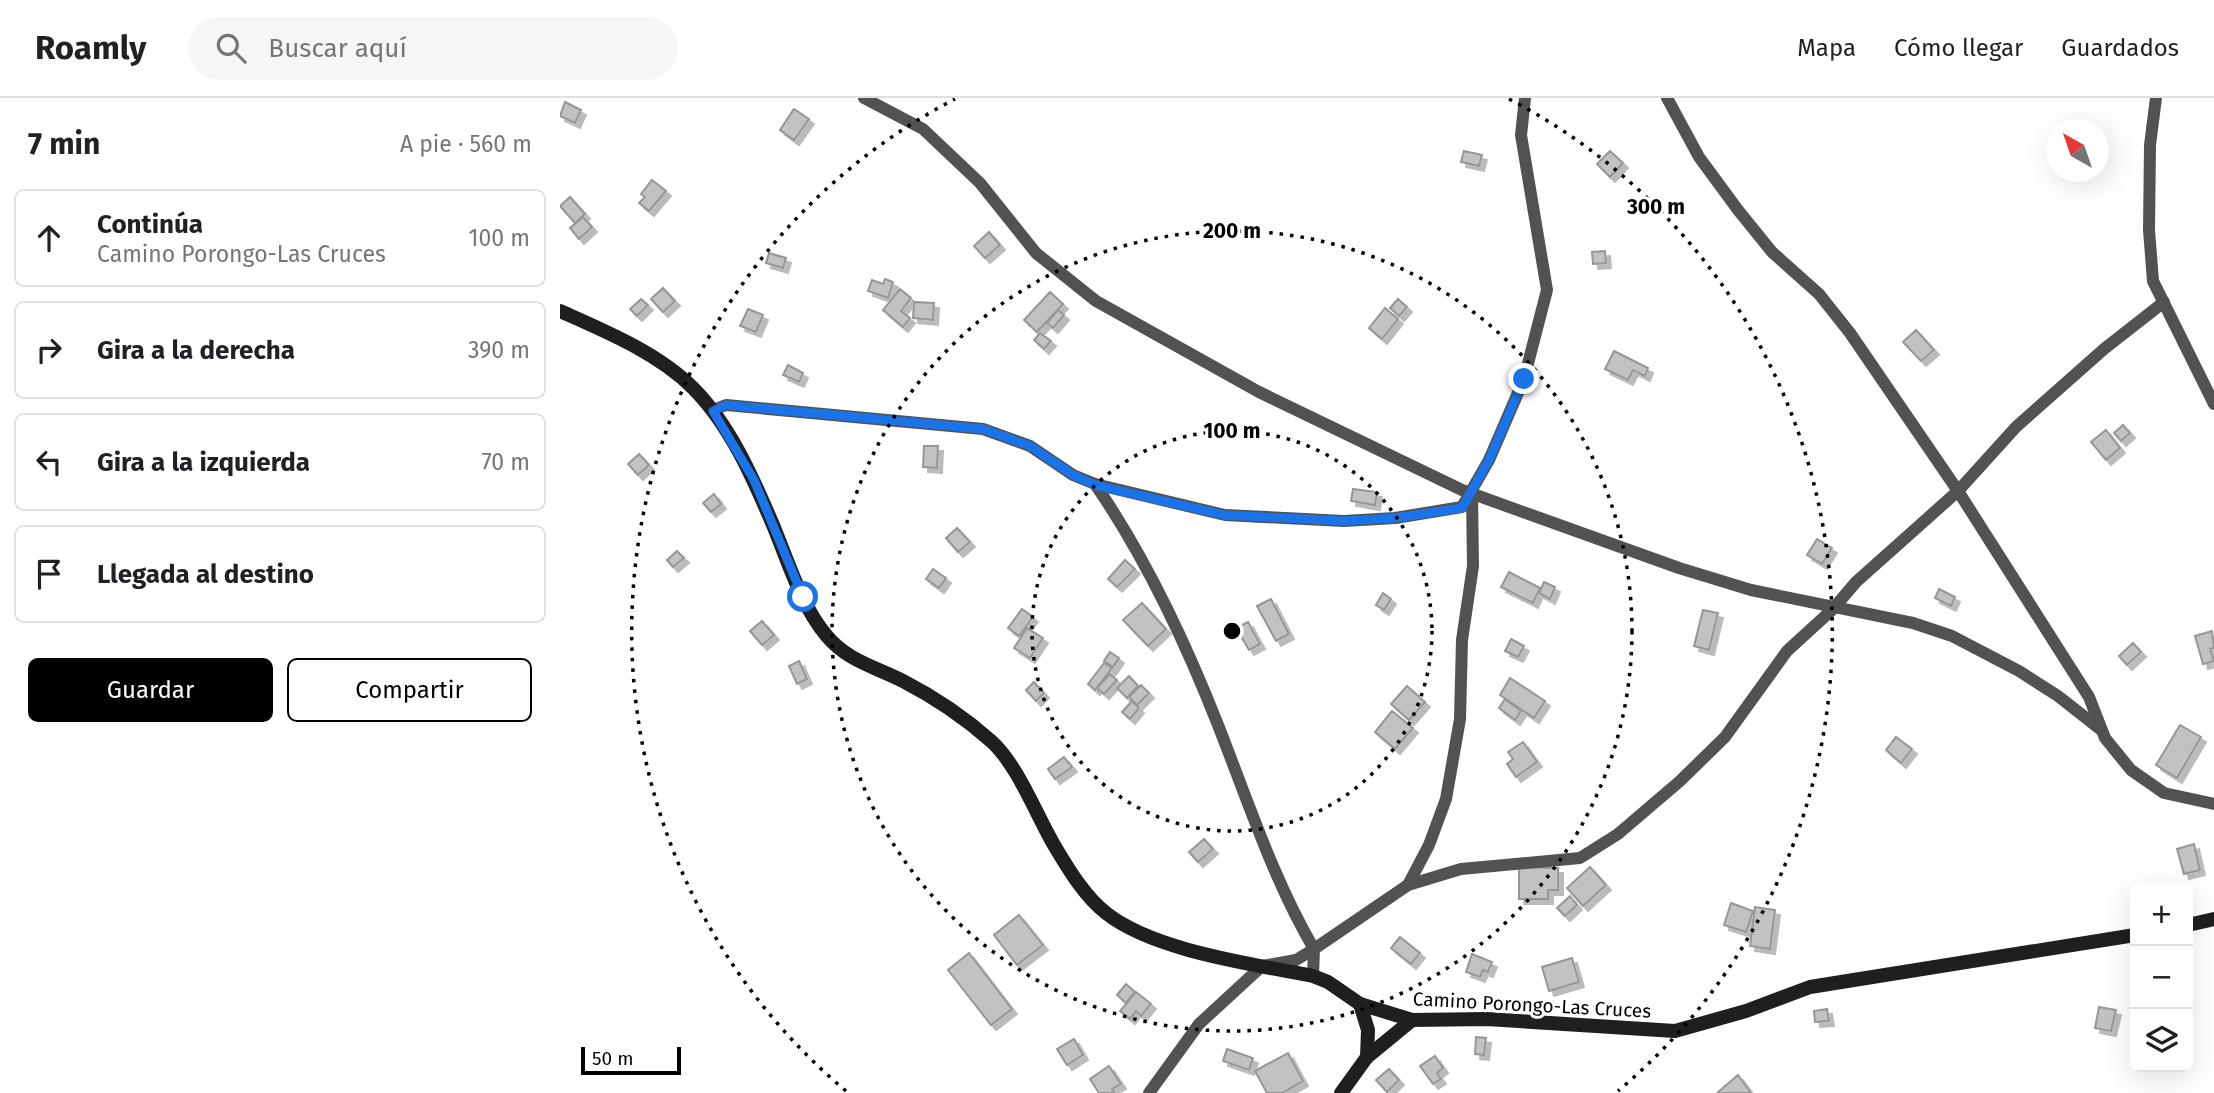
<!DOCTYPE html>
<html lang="es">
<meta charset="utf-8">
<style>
body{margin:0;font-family:"Fira Sans",sans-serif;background:#f6f6f6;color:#202124}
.controls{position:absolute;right:21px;bottom:21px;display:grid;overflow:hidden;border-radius:10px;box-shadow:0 7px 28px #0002}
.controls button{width:63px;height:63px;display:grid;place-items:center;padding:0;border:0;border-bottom:2px solid #e0e0e0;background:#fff;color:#202124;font:35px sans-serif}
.compass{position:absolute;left:1486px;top:21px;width:63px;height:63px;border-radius:50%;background:#fff;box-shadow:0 7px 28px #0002;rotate:320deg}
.scale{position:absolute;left:21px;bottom:18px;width:100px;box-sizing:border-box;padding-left:7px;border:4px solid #000;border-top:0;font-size:19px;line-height:24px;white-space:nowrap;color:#000;-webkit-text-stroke:5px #fff;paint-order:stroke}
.stop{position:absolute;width:21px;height:21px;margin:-16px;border:5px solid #1a73e8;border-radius:50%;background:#fff}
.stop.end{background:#1a73e8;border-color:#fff;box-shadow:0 2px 7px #0008}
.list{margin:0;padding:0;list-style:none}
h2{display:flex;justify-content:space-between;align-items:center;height:91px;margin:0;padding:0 28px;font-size:30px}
h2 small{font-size:23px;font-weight:400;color:#757577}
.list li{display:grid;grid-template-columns:46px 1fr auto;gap:21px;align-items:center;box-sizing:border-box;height:98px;margin:0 14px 14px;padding:0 14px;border:2px solid #e0e0e0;border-radius:10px}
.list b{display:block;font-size:26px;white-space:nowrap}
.list p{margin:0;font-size:23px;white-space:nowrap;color:#757577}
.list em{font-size:23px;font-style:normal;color:#757577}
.actions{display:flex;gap:14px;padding:21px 28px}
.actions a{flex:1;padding:16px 0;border:2px solid #000;border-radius:10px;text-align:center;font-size:24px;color:#000}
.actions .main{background:#000;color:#fff}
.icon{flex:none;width:38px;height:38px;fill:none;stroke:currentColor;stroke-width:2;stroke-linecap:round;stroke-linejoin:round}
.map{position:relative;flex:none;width:1654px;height:995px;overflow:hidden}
header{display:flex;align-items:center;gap:42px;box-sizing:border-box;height:98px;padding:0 35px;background:#fff;border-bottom:2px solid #e0e0e0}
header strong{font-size:33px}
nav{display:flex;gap:38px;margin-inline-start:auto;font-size:24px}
.search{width:490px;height:63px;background:#f6f6f6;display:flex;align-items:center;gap:18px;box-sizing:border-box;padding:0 24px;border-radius:38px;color:#757577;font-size:26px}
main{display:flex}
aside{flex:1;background:#fff}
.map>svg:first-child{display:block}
.building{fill:#c2c2c2;stroke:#969696;stroke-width:2;filter:url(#shadow)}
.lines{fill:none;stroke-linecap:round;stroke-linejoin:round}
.street{stroke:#525252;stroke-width:12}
.secondary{stroke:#1f1f1f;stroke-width:14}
.route{stroke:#1a73e8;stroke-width:9}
.ring{fill:none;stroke:#000;stroke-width:3.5;stroke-dasharray:3.5 7}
.labels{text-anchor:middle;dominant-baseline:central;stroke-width:6;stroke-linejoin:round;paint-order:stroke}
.street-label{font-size:19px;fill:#000;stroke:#fff}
.centre{fill:#000;stroke:#fff;stroke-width:3.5}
.ring-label{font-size:21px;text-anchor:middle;font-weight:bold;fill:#000;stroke:#fff;stroke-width:6;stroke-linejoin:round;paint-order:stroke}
</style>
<header>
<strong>Roamly</strong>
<div class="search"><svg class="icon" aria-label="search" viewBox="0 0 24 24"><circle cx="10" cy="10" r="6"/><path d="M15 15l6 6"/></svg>Buscar aquí</div>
<nav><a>Mapa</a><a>Cómo llegar</a><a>Guardados</a></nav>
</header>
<main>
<aside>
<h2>7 min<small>A pie · 560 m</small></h2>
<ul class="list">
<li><svg class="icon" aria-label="ahead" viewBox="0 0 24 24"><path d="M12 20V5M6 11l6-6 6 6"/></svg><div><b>Continúa</b><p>Camino Porongo-Las Cruces</p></div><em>100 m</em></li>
<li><svg class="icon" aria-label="right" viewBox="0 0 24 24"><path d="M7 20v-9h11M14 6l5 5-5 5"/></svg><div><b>Gira a la derecha</b></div><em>390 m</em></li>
<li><svg class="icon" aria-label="left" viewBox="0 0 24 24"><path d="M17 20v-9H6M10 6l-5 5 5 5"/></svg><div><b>Gira a la izquierda</b></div><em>70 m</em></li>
<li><svg class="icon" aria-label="arrive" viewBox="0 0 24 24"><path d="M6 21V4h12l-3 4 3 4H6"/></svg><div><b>Llegada al destino</b></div></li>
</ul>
<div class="actions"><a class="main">Guardar</a><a>Compartir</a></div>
</aside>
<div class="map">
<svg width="1654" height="995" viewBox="0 0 1654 995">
<defs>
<filter id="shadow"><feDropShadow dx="5" dy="5" stdDeviation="0" flood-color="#0004"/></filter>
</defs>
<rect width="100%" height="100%" fill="#fff"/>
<g class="building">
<path d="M5,4L21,12L15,25L0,18Z"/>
<path d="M234,11L249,21L234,42L220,32Z"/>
<path d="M904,53L922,57L919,68L901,64Z"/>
<path d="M1050,53L1063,65L1050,79L1037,66Z"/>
<path d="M92,82L106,93L89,113L79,105L85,99L81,96Z"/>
<path d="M10,99L25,116L15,125L0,108Z"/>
<path d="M23,119L32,129L19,141L10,130Z"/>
<path d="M429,134L440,147L425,160L414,148Z"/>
<path d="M1045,153L1046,165L1033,166L1032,154Z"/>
<path d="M209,155L226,160L223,170L206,165Z"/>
<path d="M325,181L333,184L328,200L308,193L312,182L323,186Z"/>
<path d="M103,190L115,203L103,214L91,201Z"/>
<path d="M340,191L351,200L341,213L350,220L343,229L323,212Z"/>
<path d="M490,194L503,206L477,234L464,222Z"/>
<path d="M81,201L88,207L77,218L70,211Z"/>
<path d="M838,201L847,209L839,218L830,210Z"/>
<path d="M354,204L374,205L373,222L353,220Z"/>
<path d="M825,210L838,221L822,241L809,230Z"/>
<path d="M188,211L203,217L196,234L180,228Z"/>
<path d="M498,212L504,217L493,230L487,225Z"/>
<path d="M1356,232L1374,252L1361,263L1343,244Z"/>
<path d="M480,235L491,243L484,251L474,242Z"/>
<path d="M1054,253L1088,270L1085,278L1073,272L1068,282L1045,271Z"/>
<path d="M228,267L243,275L239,284L223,277Z"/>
<path d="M1563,327L1570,335L1561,343L1554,335Z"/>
<path d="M1546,332L1560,350L1546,362L1531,344Z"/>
<path d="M364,348H378L377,370L363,369Z"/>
<path d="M79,356L89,367L78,377L68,366Z"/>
<path d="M793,391L817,394L815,407L791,403Z"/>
<path d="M154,396L161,406L151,414L143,405Z"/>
<path d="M397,430L410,444L398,454L386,440Z"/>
<path d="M1257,441L1272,450L1262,466L1247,457Z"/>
<path d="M117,453L124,460L113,469L107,462Z"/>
<path d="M565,462L575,471L557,489L548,481Z"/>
<path d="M373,471L386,480L379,490L366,481Z"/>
<path d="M949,474L980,490L973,505L941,489Z"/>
<path d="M984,484L995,489L990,501L979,495Z"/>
<path d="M1379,491L1395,499L1391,508L1375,500Z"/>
<path d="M823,495L831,501L824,512L816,507Z"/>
<path d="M711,501L729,536L716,543L697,508Z"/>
<path d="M582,505L606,531L588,548L563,522Z"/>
<path d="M462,511L473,519L459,538L448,530Z"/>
<path d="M1143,512L1158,515L1149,552L1134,548Z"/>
<path d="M202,523L214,537L202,547L190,533Z"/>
<path d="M688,524L700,546L689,552L676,530Z"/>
<path d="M467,530L483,540L470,560L454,550Z"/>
<path d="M1652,533L1654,550L1650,551L1654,563L1643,566L1635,538Z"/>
<path d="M951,541L964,548L958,559L945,553Z"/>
<path d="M1573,545L1581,554L1567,567L1559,558Z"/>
<path d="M550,554L559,560L553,569L544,563Z"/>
<path d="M239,563L247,581L237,586L229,568Z"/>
<path d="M544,565L552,570L535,592L528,586Z"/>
<path d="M550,576L557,582L544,596L537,590Z"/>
<path d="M569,578L578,588L567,600L557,590Z"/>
<path d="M950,580L985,603L974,620L940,597Z"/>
<path d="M474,584L484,595L476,603L466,592Z"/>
<path d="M581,587L589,595L577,607L569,599Z"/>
<path d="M847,588L865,604L849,622L831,606Z"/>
<path d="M945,601L961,613L955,622L939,610Z"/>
<path d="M572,603L579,610L570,621L562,614Z"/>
<path d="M832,613L853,630L835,651L815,634Z"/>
<path d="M1620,627L1641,639L1617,680L1596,667Z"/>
<path d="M1336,639L1352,651L1341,665L1326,652Z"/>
<path d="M963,644L977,664L956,679L947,666L953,661L948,654Z"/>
<path d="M504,659L512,669L495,681L488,671Z"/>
<path d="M644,741L653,751L638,764L629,754Z"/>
<path d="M1634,746L1640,772L1624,776L1617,751Z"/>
<path d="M959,769L998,770V792H988V801H959Z"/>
<path d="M1030,769L1046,787L1023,808L1007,790Z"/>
<path d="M1010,798L1017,807L1005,818L997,810Z"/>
<path d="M1171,805L1193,813L1186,834L1164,827Z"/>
<path d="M1195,809L1215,812L1210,851L1190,848Z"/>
<path d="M459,817L483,847L457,867L434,837Z"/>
<path d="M840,839L860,855L851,866L831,850Z"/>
<path d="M409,855L452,911L431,927L388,872Z"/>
<path d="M912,856L932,864L928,874L923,872L920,879L906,874Z"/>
<path d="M1012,860L1019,884L989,893L982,869Z"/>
<path d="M566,886L575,894L566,905L557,897Z"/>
<path d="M576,894L591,906L581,918L576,913L570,921L560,913Z"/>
<path d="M1539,909L1556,912L1551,933L1535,930Z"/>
<path d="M1267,911L1269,923L1255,924L1254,913Z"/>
<path d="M916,939L926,940L924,957L915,956Z"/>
<path d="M514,941L523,957L507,967L497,951Z"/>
<path d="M667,951L693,960L689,972L663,963Z"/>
<path d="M728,955L743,983L722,995H707L695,973Z"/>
<path d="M875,958L883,970L877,975L881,981L873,986L860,968Z"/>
<path d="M549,968L561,986L552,991L555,995H539L530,981Z"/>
<path d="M829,971L839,982L827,994L816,982Z"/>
<path d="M1178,977L1191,995H1157Z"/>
</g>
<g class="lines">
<g class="street">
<path d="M304,0L363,31L420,85L476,155L536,203L699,294L902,392L1119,470L1191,492L1353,525L1392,538L1459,573L1498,598L1540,631"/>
<path d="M1107,0L1139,59L1178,112L1212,154L1259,196L1290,235L1398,393L1529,599L1545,640L1571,672L1604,695L1654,706"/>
<path d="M1596,0L1590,47L1589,132L1593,183L1654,306"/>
<path d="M153,312L166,307L423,331L470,348L513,377L535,386L665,417L784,423L835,420L902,409L929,362L964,281L987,192L961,37L965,0"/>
<path d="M535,386C586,460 625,543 658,627C688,703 713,781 754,851L736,862L702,868L639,926L589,995"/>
<path d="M848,787L869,747L886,701L900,621L902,542L913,468L912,395"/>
<path d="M753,878L754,851L848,787L901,771L1020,760L1058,736L1120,683L1165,639L1227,553L1273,511L1296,484L1398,393L1456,329L1544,251L1604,204"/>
</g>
<g class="secondary">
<path d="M0,213C45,233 98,255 133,290C170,327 193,380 213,427C228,463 241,507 266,537C287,563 316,569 343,583C376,600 404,619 431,643C457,666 476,716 494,747C508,770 524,798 546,815C594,853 693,866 753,878L768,884L800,906L852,922L927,921L1115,933L1186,913L1250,889L1575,837"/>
<path d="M1628,827L1654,821"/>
<path d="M800,906L808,932L807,959"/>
<path d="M781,995L807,959L852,922"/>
</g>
</g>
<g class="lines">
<path class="route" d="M243,499L194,382L153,313L166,307L423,331L470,348L513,377L535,387L664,417L784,423L835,420L902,410L929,362L964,281"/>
</g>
<g class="ring">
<circle cx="672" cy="533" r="200"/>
<circle cx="672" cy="533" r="400"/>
<path d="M286 993A600 600 0 0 1 395 1M949 1A600 600 0 0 1 1058 993"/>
</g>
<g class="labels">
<g class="street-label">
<text transform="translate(972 907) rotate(3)">Camino Porongo-Las Cruces</text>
</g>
</g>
<circle cx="672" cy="533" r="10" class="centre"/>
<g class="ring-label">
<text x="1096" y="116">300 m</text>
<text x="672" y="140">200 m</text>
<text x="672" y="340">100 m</text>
</g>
</svg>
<div class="controls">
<button>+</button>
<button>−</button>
<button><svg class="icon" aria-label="layers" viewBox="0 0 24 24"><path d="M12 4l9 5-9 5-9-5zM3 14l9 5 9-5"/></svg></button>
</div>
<svg class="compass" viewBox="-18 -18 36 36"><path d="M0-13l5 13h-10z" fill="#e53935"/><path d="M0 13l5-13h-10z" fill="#757577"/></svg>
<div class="scale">50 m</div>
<div class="stop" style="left:243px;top:499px"></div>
<div class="stop end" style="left:964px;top:281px"></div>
</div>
</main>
